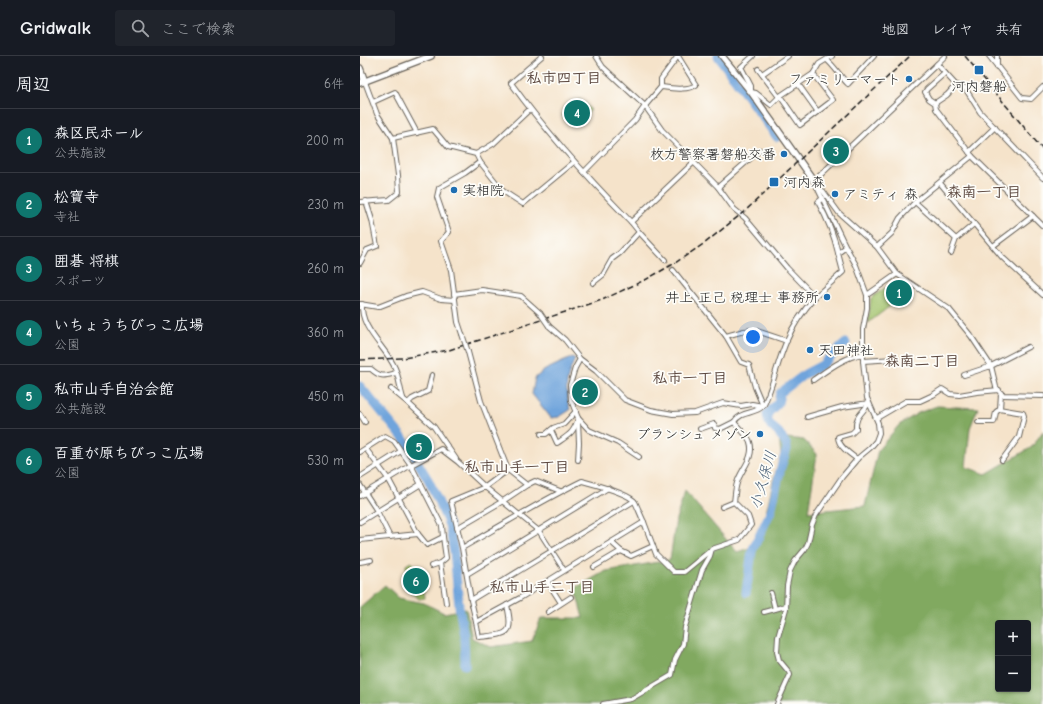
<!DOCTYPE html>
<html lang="ja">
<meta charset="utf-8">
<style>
body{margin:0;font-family:"Comic Neue","Klee One",sans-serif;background:#20242c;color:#f1f3f6}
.controls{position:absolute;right:12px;bottom:12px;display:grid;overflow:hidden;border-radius:4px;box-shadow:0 1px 3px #0004}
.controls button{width:36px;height:36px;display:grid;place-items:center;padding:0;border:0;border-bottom:1px solid #363941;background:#171b24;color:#f1f3f6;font:20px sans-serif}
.you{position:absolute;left:393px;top:281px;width:14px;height:14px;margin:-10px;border:3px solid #fff;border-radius:50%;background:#1a73e8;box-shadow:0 0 0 6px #1a73e833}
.badge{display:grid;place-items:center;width:26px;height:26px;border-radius:50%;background:#0f766e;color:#fff;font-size:13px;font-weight:700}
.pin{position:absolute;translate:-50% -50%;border:2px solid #fff;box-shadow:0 1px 4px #0006}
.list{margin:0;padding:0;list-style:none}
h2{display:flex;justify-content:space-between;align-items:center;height:52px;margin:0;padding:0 16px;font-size:17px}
h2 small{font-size:13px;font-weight:400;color:#9ea1a6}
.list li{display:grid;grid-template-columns:26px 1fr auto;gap:12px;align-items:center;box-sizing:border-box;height:64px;padding:0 16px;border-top:1px solid #363941}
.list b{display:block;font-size:15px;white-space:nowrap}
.list p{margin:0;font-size:13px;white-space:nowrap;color:#9ea1a6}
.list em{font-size:13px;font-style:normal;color:#9ea1a6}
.icon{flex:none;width:22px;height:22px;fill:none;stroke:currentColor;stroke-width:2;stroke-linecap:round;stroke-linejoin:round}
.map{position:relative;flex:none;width:683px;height:648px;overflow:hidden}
header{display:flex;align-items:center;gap:24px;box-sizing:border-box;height:56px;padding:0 20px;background:#171b24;border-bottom:1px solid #363941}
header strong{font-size:19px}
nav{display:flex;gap:22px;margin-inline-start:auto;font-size:14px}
.search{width:280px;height:36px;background:#20242c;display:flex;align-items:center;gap:10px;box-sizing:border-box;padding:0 14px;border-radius:4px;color:#9ea1a6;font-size:15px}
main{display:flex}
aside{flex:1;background:#171b24}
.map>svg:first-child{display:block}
.green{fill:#a2c36c;stroke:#5f7044}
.forest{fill:#81a960;stroke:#4e623e;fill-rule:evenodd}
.water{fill:#6fa4dc;stroke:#46607c}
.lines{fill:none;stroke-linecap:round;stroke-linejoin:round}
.river{stroke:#6fa4dc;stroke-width:9}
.street-tunnel{stroke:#cabba7;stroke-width:4;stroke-dasharray:4 2;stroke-linecap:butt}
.street-casing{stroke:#686259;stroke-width:6}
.secondary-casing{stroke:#686259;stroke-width:8}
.street{stroke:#fff;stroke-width:4}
.secondary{stroke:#fff;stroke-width:5.5}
.rail{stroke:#1c1c1c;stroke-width:1.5;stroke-dasharray:6 3;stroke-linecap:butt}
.street-bridge-casing{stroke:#686259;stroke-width:6;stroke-linecap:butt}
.street-bridge{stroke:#fff;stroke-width:4}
.poi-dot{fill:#1f6fb2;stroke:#fdfcf7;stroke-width:1.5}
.labels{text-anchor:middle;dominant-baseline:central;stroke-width:3.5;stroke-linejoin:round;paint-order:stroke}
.poi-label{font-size:14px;fill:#1c1c1c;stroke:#fdfcf7;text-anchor:end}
.neighbourhood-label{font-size:15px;font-weight:bold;fill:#5c4840;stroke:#fdfcf7}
.water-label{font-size:15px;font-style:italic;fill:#415972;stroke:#fdfcf7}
</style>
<header>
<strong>Gridwalk</strong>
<div class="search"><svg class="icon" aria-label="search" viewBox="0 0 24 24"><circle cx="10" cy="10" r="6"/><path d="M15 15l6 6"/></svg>ここで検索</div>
<nav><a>地図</a><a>レイヤ</a><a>共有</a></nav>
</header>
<main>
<aside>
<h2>周辺<small>6件</small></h2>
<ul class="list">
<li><span class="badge">1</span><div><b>森区民ホール</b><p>公共施設</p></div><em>200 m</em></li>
<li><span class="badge">2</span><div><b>松寶寺</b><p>寺社</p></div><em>230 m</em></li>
<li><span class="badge">3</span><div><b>囲碁 将棋</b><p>スポーツ</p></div><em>260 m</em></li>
<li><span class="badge">4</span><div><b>いちょうちびっこ広場</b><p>公園</p></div><em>360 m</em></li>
<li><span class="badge">5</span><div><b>私市山手自治会館</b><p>公共施設</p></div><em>450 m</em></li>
<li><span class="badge">6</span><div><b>百重が原ちびっこ広場</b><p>公園</p></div><em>530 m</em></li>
</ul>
</aside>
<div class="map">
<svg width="683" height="648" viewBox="0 0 683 648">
<rect width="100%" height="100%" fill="#fdfcf7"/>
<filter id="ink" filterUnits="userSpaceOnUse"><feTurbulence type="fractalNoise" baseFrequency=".025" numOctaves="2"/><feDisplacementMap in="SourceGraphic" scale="8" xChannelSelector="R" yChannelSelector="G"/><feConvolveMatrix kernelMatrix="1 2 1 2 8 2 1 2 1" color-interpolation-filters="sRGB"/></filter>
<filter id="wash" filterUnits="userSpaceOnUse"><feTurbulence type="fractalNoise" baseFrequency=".012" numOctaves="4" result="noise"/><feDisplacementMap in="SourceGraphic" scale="16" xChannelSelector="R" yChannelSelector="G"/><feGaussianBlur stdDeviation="0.9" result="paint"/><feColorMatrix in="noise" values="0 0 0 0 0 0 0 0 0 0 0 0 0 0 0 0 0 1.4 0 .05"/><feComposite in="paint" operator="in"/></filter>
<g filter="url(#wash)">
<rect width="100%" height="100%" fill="#f5e3ca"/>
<g class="green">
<path d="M220,43L231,54L223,62L210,68L202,59Z"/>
<path d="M525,232L534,247L508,267L511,242Z"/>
<path d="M51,506L60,513L65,542L59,543L51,536L46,509Z"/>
</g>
<path class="forest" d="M577,350L618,352L610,372L606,411L626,418L672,391L683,375V648H0V551L25,529L39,542L64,547L84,557L106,553L112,582L131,591L172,585L181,562H223L215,532L246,515L310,504L316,463L325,435L377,496L399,489L413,425L421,399L419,381L444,384L457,398L448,456L505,450L518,394L539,369L558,357ZM638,567H668V633H638Z"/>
<path class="water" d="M213,301L215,303C205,325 205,330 210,354L199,361L191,362L172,338L175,322L185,314Z"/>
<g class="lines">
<g class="river">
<path d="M358,0L417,81"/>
<path d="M0,330L43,382L69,425L89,469L94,496L99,550L104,580L105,609"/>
<path d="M386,537L392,495L411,455L421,411L427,393L426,388L419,377L411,370L408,365L407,358L418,347L420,337L445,318L462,309L473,298L486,287"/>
</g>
</g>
</g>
<g filter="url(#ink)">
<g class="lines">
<path class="street-tunnel" d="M305,204L313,214"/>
<defs>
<g id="street">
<path d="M182,0L151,27C187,77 228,122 271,166L279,176L305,204"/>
<path d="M236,0L243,11L285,50L302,74L358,131L374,153L385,162L427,212L455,241L483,216L478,197L486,191"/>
<path d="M393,0L381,11L391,30V36L396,37L411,49L420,40L453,18L459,8L472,0"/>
<path d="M629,0L662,42L671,43L683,31"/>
<path d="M637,0V11"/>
<path d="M467,4C475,11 480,20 488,28L514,0"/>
<path d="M577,8L585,0"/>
<path d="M398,13L419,41"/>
<path d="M402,18L428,0"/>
<path d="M438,28L458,56"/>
<path d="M596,29L605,32L620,56L683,122"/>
<path d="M301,31C313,32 326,35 336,29L318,0"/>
<path d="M420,40L440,69L473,44L453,18"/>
<path d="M13,46L35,36L57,77"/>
<path d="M575,47L587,39L596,29L585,17L567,33L565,36L569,43L575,47L576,53L612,100L683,170"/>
<path d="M33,82L73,73L88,91L116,98L120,106L143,135L163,148L214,106"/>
<path d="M609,96L635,71"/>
<path d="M116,98L133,88L170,53"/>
<path d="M224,116L275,64L285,50L301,31V23L318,0"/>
<path d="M580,127L642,201L683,239"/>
<path d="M358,131L400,94"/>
<path d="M459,133L463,135L479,157L517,191L537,218L589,253L611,280L631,310L636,331L642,339L683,340"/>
<path d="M463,142L458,146C467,162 474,178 478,197"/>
<path d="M0,146L29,144L39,136L38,119L33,82L17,58L5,26"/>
<path d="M555,146L596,183"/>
<path d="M271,166L333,107"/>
<path d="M633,190L673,160"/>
<path d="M517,191L532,177L540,162L555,146L612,100"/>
<path d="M591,197L596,183L614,168"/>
<path d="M0,207L7,194L17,190L12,164L6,145"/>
<path d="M313,214L366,280L384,275L394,274L427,285"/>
<path d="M233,227L243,219L252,203L260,197L279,176"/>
<path d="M94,238L122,234L161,240L180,257"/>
<path d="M507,239L537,218"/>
<path d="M0,248L18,251L46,240L62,236L81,243L95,244"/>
<path d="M2,248C0,273 26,291 35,312C39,321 40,333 43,342"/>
<path d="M189,270L205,284L220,303L236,315L265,344L291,354L313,358L335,357L363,347L381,350L392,348L403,350"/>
<path d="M102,278L98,266L91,214L81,185L89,176L77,141L79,132L105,117L120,106"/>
<path d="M366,280L381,306L389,309L395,331L403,350"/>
<path d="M108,296L121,345L148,414L167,429L175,425L200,435"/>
<path d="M220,303L215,312L210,329L211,344L218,362L229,374L258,387L279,401"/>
<path d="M503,305L534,303"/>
<path d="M0,313H11C21,322 24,320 36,317"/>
<path d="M604,319L631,310L668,291"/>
<path d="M453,324C469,313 484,301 503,298"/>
<path d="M31,333L48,347L52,343L68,335L72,319"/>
<path d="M48,347L74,371L96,403"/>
<path d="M639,353L663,357L664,360L659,381L642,404"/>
<path d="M0,358L5,366"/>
<path d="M447,361L482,351L509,347"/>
<path d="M517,362L546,345H560L573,339L582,333L590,338L599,339L617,336L639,334"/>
<path d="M618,366H634L636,356L640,353L641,337"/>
<path d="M340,373L354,368L355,372L360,373L374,366"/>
<path d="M191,374L197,387C209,379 214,377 218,362"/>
<path d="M181,378H186L193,372L204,368L216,355"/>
<path d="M0,396L25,380L34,385L51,409L82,470L83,481"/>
<path d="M497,403C490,398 478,390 478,381L492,377L496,373C495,360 502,358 509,347"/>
<path d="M218,404L219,387L218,365"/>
<path d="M0,421L41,395"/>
<path d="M0,429L17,455L30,481"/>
<path d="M0,440L51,409L81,393L98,406L125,431L148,414"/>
<path d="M362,451L374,446"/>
<path d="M0,466L61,428"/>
<path d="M97,472L143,445L167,429"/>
<path d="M58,478L67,489L83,481L86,502L80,507L86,547"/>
<path d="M0,484L58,478L29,424L6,393"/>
<path d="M251,486L261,495L271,500L293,490L284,466"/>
<path d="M293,490L296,498L314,516H324L352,493L379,484L391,469L388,460L374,446C375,440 375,433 377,427C381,413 395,402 390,386C388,379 379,373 374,366C382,354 394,359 403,350C405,348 406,343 408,339C415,321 419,302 427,284C434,267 443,255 455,241"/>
<path d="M102,492C142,469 181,445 222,425C233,428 269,437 275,446C278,452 281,460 284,466L160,542L116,566L111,544L102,492L91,445L125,431L179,475L204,514"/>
<path d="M0,506L11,504"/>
<path d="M71,510L80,507"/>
<path d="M234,511L261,495"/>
<path d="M107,518L248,432"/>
<path d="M187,525L201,547"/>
<path d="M411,537L415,553"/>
<path d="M111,544L274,445"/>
<path d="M188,556L211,541"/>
<path d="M404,556L426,550"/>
<path d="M116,566L119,581C148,578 154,580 147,549"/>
<path d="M243,648L271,643L312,619L315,604L323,588L325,571L342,514L350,500L352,493"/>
<path d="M417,648L430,619L429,616L419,604L417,596L418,581L426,553L427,530L430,515L435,505L445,493L448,487L452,469L456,459L482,421L498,402L510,392L516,385L519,377L518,367L507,342L503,305V273L507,252V239L496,209L486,191L454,125L577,8L585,17"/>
</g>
<g id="secondary">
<path d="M362,0L391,36L454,125"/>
<path d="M0,12L5,26"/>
<path d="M0,27L71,0"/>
</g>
</defs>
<use href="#street" class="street-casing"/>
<use href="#secondary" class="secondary-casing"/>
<use href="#street" class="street"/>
<use href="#secondary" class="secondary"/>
<g class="rail">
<path d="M605,0L683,94"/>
<path d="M0,304L43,302L89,294L242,244L287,223L315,207L345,187L385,155L550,0"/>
</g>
<defs>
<g id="street-bridge">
<path d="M180,257L189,270"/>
<path d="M102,278L108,296"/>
</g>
</defs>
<use href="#street-bridge" class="street-bridge-casing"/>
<use href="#street-bridge" class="street-bridge"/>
</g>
</g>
<g class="poi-dot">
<rect x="614" y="9" width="10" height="10" rx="2"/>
<circle cx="549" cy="23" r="4"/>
<circle cx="424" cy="98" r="4"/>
<rect x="409" y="121" width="10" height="10" rx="2"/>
<circle cx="94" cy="134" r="4"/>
<circle cx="475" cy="138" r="4"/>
<circle cx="467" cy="241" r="4"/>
<circle cx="450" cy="294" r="4"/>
<circle cx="400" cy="378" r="4"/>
</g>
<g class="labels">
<g class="poi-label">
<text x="541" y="23">ファミリーマート</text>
<text x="619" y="30" text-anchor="middle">河内磐船</text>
<text x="416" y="98">枚方警察署磐船交番</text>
<text x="423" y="126" text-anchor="start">河内森</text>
<text x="102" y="134" text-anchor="start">実相院</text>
<text x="483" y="138" text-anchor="start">アミティ 森</text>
<text x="459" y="241">井上 正己 税理士 事務所</text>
<text x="458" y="294" text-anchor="start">天田神社</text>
<text x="392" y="378">ブランシュ メゾン</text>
</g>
<g class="neighbourhood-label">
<text x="204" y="22">私市四丁目</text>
<text x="624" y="136">森南一丁目</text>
<text x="562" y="305">森南二丁目</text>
<text x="330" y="322">私市一丁目</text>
<text x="157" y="411">私市山手一丁目</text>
<text x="182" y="531">私市山手二丁目</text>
</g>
<g class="water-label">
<text transform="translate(403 424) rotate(-74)">小久保川</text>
</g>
</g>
</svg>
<div class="controls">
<button>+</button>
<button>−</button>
</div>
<div class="you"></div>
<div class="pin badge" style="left:539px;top:237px">1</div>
<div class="pin badge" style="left:225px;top:336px">2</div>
<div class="pin badge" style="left:476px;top:95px">3</div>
<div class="pin badge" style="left:217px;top:57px">4</div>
<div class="pin badge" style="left:59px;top:391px">5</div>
<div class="pin badge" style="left:56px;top:525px">6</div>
</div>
</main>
